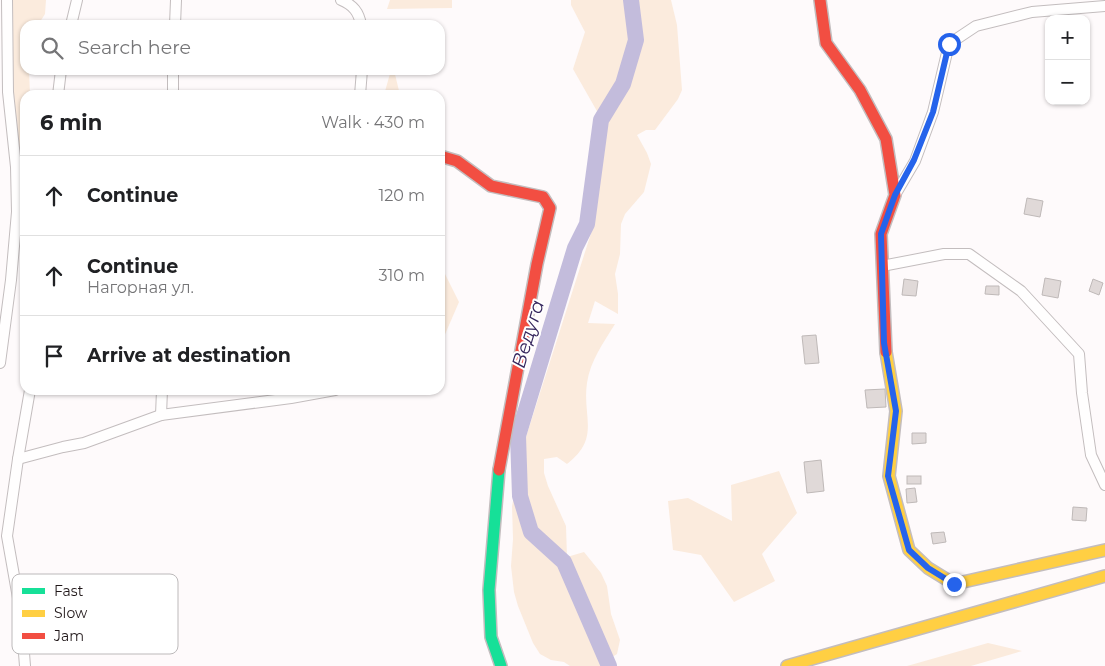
<!DOCTYPE html>
<meta charset="utf-8">
<style>
body{margin:0;font-family:Montserrat,sans-serif;background:#f2f2f2;color:#202124}
.controls{position:absolute;right:15px;top:15px;display:grid;overflow:hidden;border-radius:10px;box-shadow:0 1px 4px #0004}
.controls button{width:45px;height:45px;display:grid;place-items:center;padding:0;border:0;border-bottom:1px solid #e0e0e0;background:#fff;color:#202124;font:25px sans-serif}
.stop{position:absolute;width:15px;height:15px;margin:-11px;border:4px solid #2563eb;border-radius:50%;background:#fff}
.stop.end{background:#2563eb;border-color:#fff;box-shadow:0 1px 5px #0008}
.list{margin:0;padding:0;list-style:none}
h2{display:flex;justify-content:space-between;align-items:center;height:65px;margin:0;padding:0 20px;font-size:21px}
h2 small{font-size:16px;font-weight:400;color:#757577}
.list li{display:grid;grid-template-columns:32px 1fr auto;gap:15px;align-items:center;box-sizing:border-box;height:80px;padding:0 20px;border-top:1px solid #e0e0e0}
.list b{display:block;font-size:19px;white-space:nowrap}
.list p{margin:0;font-size:16px;white-space:nowrap;color:#757577}
.list em{font-size:16px;font-style:normal;color:#757577}
.icon{flex:none;width:28px;height:28px;fill:none;stroke:currentColor;stroke-width:2;stroke-linecap:round;stroke-linejoin:round}
.map{position:relative;flex:none;width:1105px;height:666px;overflow:hidden}
.search{position:absolute;background:#fff;box-shadow:0 1px 4px #0004;left:20px;top:20px;width:425px;height:55px;display:flex;align-items:center;gap:12px;box-sizing:border-box;padding:0 18px;border-radius:15px;color:#757577;font-size:19px}
.panel{position:absolute;background:#fff;box-shadow:0 1px 4px #0004;left:20px;top:90px;width:425px;height:305px;border-radius:15px}
.map>svg:first-child{display:block}
.green{fill:#fbebdd}
.lines{fill:none;stroke-linecap:round;stroke-linejoin:round}
.river{stroke:#c3bcdc;stroke-width:16}
.building{fill:#e0d9d8;stroke:#bfb9b8}
.street-casing{stroke:#c3bdbe;stroke-width:12}
.fast-casing{stroke:#c3bdbe;stroke-width:14}
.slow-casing{stroke:#c3bdbe;stroke-width:14}
.jam-casing{stroke:#c3bdbe;stroke-width:14}
.street{stroke:#fffefe;stroke-width:10}
.fast{stroke:#16e098;stroke-width:11}
.slow{stroke:#ffcf43;stroke-width:11}
.jam{stroke:#f24e42;stroke-width:11}
.route{stroke:#2563eb;stroke-width:6}
.labels{text-anchor:middle;dominant-baseline:central;stroke-width:4;stroke-linejoin:round;paint-order:stroke}
.water-label{font-size:19px;font-style:italic;fill:#35265d;stroke:#fff}
.key{fill:#fff;stroke:#bcb9ba;stroke-width:1}
.key-label{font-size:14px;fill:#201719}
</style>
<div class="map">
<svg width="1105" height="666" viewBox="0 0 1105 666">
<rect width="100%" height="100%" fill="#fefafb"/>
<g class="green">
<path d="M13,0H46L45,14L38,25H25V70H29L30,95H25V205L11,86Z"/>
<path d="M390,0H452V8L387,9Z"/>
<path d="M571,0H671L677,25L682,90L678,99L655,130H646L637,135L647,153L651,164L644,192L625,214L621,224L620,254L615,274L618,294V314L595,301L588,323L615,324C604,342 590,361 587,383C582,417 601,438 567,464L557,457L544,459V473L548,486L566,526L567,557L584,552L601,573L607,586L611,614L620,640L617,654L606,661L604,666H570L564,662L551,660L540,654L533,643L518,606L514,592L511,566L513,539L512,506L525,440L593,227L606,127L573,69L585,32L571,5Z"/>
<path d="M391,70H394L400,95H384Z"/>
<path d="M440,264L459,302L440,346Z"/>
<path d="M779,471L797,513L762,554L775,581L734,602L701,555L673,550L668,501L688,498L732,521L731,485Z"/>
<path d="M988,643L1022,651L971,666H907Z"/>
</g>
<g class="lines">
<path class="river" d="M609,666L564,562L531,532L520,496L518,436L575,248L587,224L601,120L623,84L636,40L631,0"/>
</g>
<g class="building">
<path d="M1027,198L1043,201L1040,217L1024,214Z"/>
<path d="M1045,278L1061,281L1058,298L1042,295Z"/>
<path d="M904,279L918,281L916,296L902,295Z"/>
<path d="M1093,279L1103,283L1099,295L1089,291Z"/>
<path d="M986,286H999V295L985,294Z"/>
<path d="M816,335L819,363L805,364L802,336Z"/>
<path d="M885,389L886,407L867,408L865,390Z"/>
<rect x="92" y="390" width="21" height="4"/>
<path d="M912,433H926V443L912,444Z"/>
<path d="M821,460L824,491L807,493L804,462Z"/>
<rect x="907" y="476" width="14" height="8"/>
<path d="M915,488L917,502L907,503L906,489Z"/>
<path d="M1073,507L1087,508L1086,521L1072,520Z"/>
<path d="M944,532L946,542L933,544L931,533Z"/>
</g>
<g class="lines">
<defs>
<g id="street">
<path d="M341,0C353,5 359,12 361,25"/>
<path d="M71,25L77,0"/>
<path d="M175,25L176,0"/>
<path d="M58,95L61,70"/>
<path d="M173,95V70"/>
<path d="M360,95L362,70"/>
<path d="M895,195L915,161L933,112L949,44L976,26L1032,12L1105,6"/>
<path d="M882,266L944,254H969L1021,291L1079,354L1082,393L1091,455L1105,485"/>
<path d="M0,363L11,280L17,212L16,167L8,92L7,0"/>
<path d="M161,415L162,390"/>
<path d="M18,459L63,447L84,443L161,415L291,398L335,390"/>
<path d="M25,666L21,615L7,536L18,459L30,390"/>
</g>
<path id="fast" d="M499,470L489,590L491,637L501,666"/>
<g id="slow">
<path d="M886,352L896,411L889,476L909,550L928,568L954,584L1105,550"/>
<path d="M787,666L1105,576"/>
</g>
<g id="jam">
<path d="M820,0L826,43L860,90L886,139L895,195L881,234L886,352"/>
<path d="M440,156L457,161L491,186L543,197L550,208L537,264L499,470"/>
</g>
</defs>
<use href="#street" class="street-casing"/>
<use href="#fast" class="fast-casing"/>
<use href="#slow" class="slow-casing"/>
<use href="#jam" class="jam-casing"/>
<use href="#street" class="street"/>
<use href="#fast" class="fast"/>
<use href="#slow" class="slow"/>
<use href="#jam" class="jam"/>
</g>
<g class="lines">
<path class="route" d="M949,44L933,112L914,160L895,195L881,234L884,343L896,411L888,476L909,550L928,568L954,584"/>
</g>
<g class="labels">
<g class="water-label">
<text transform="translate(528 334) rotate(-73)">Ведуга</text>
</g>
</g>
<rect x="12" y="574" width="166" height="80" rx="8" class="key"/>
<rect x="22" y="588" width="23" height="6" fill="#16e098"/>
<rect x="22" y="610" width="23" height="7" fill="#ffcf43"/>
<rect x="22" y="633" width="23" height="6" fill="#f24e42"/>
<g class="key-label">
<text x="54" y="596">Fast</text>
<text x="54" y="618">Slow</text>
<text x="54" y="641">Jam</text>
</g>
</svg>
<div class="controls">
<button>+</button>
<button>−</button>
</div>
<div class="stop" style="left:949px;top:44px"></div>
<div class="stop end" style="left:954px;top:584px"></div>
<div class="search"><svg class="icon" aria-label="search" viewBox="0 0 24 24"><circle cx="10" cy="10" r="6"/><path d="M15 15l6 6"/></svg>Search here</div>
<section class="panel">
<h2>6 min<small>Walk · 430 m</small></h2>
<ul class="list">
<li><svg class="icon" aria-label="ahead" viewBox="0 0 24 24"><path d="M12 20V5M6 11l6-6 6 6"/></svg><div><b>Continue</b></div><em>120 m</em></li>
<li><svg class="icon" aria-label="ahead" viewBox="0 0 24 24"><path d="M12 20V5M6 11l6-6 6 6"/></svg><div><b>Continue</b><p>Нагорная ул.</p></div><em>310 m</em></li>
<li><svg class="icon" aria-label="arrive" viewBox="0 0 24 24"><path d="M6 21V4h12l-3 4 3 4H6"/></svg><div><b>Arrive at destination</b></div></li>
</ul>
</section>
</div>
